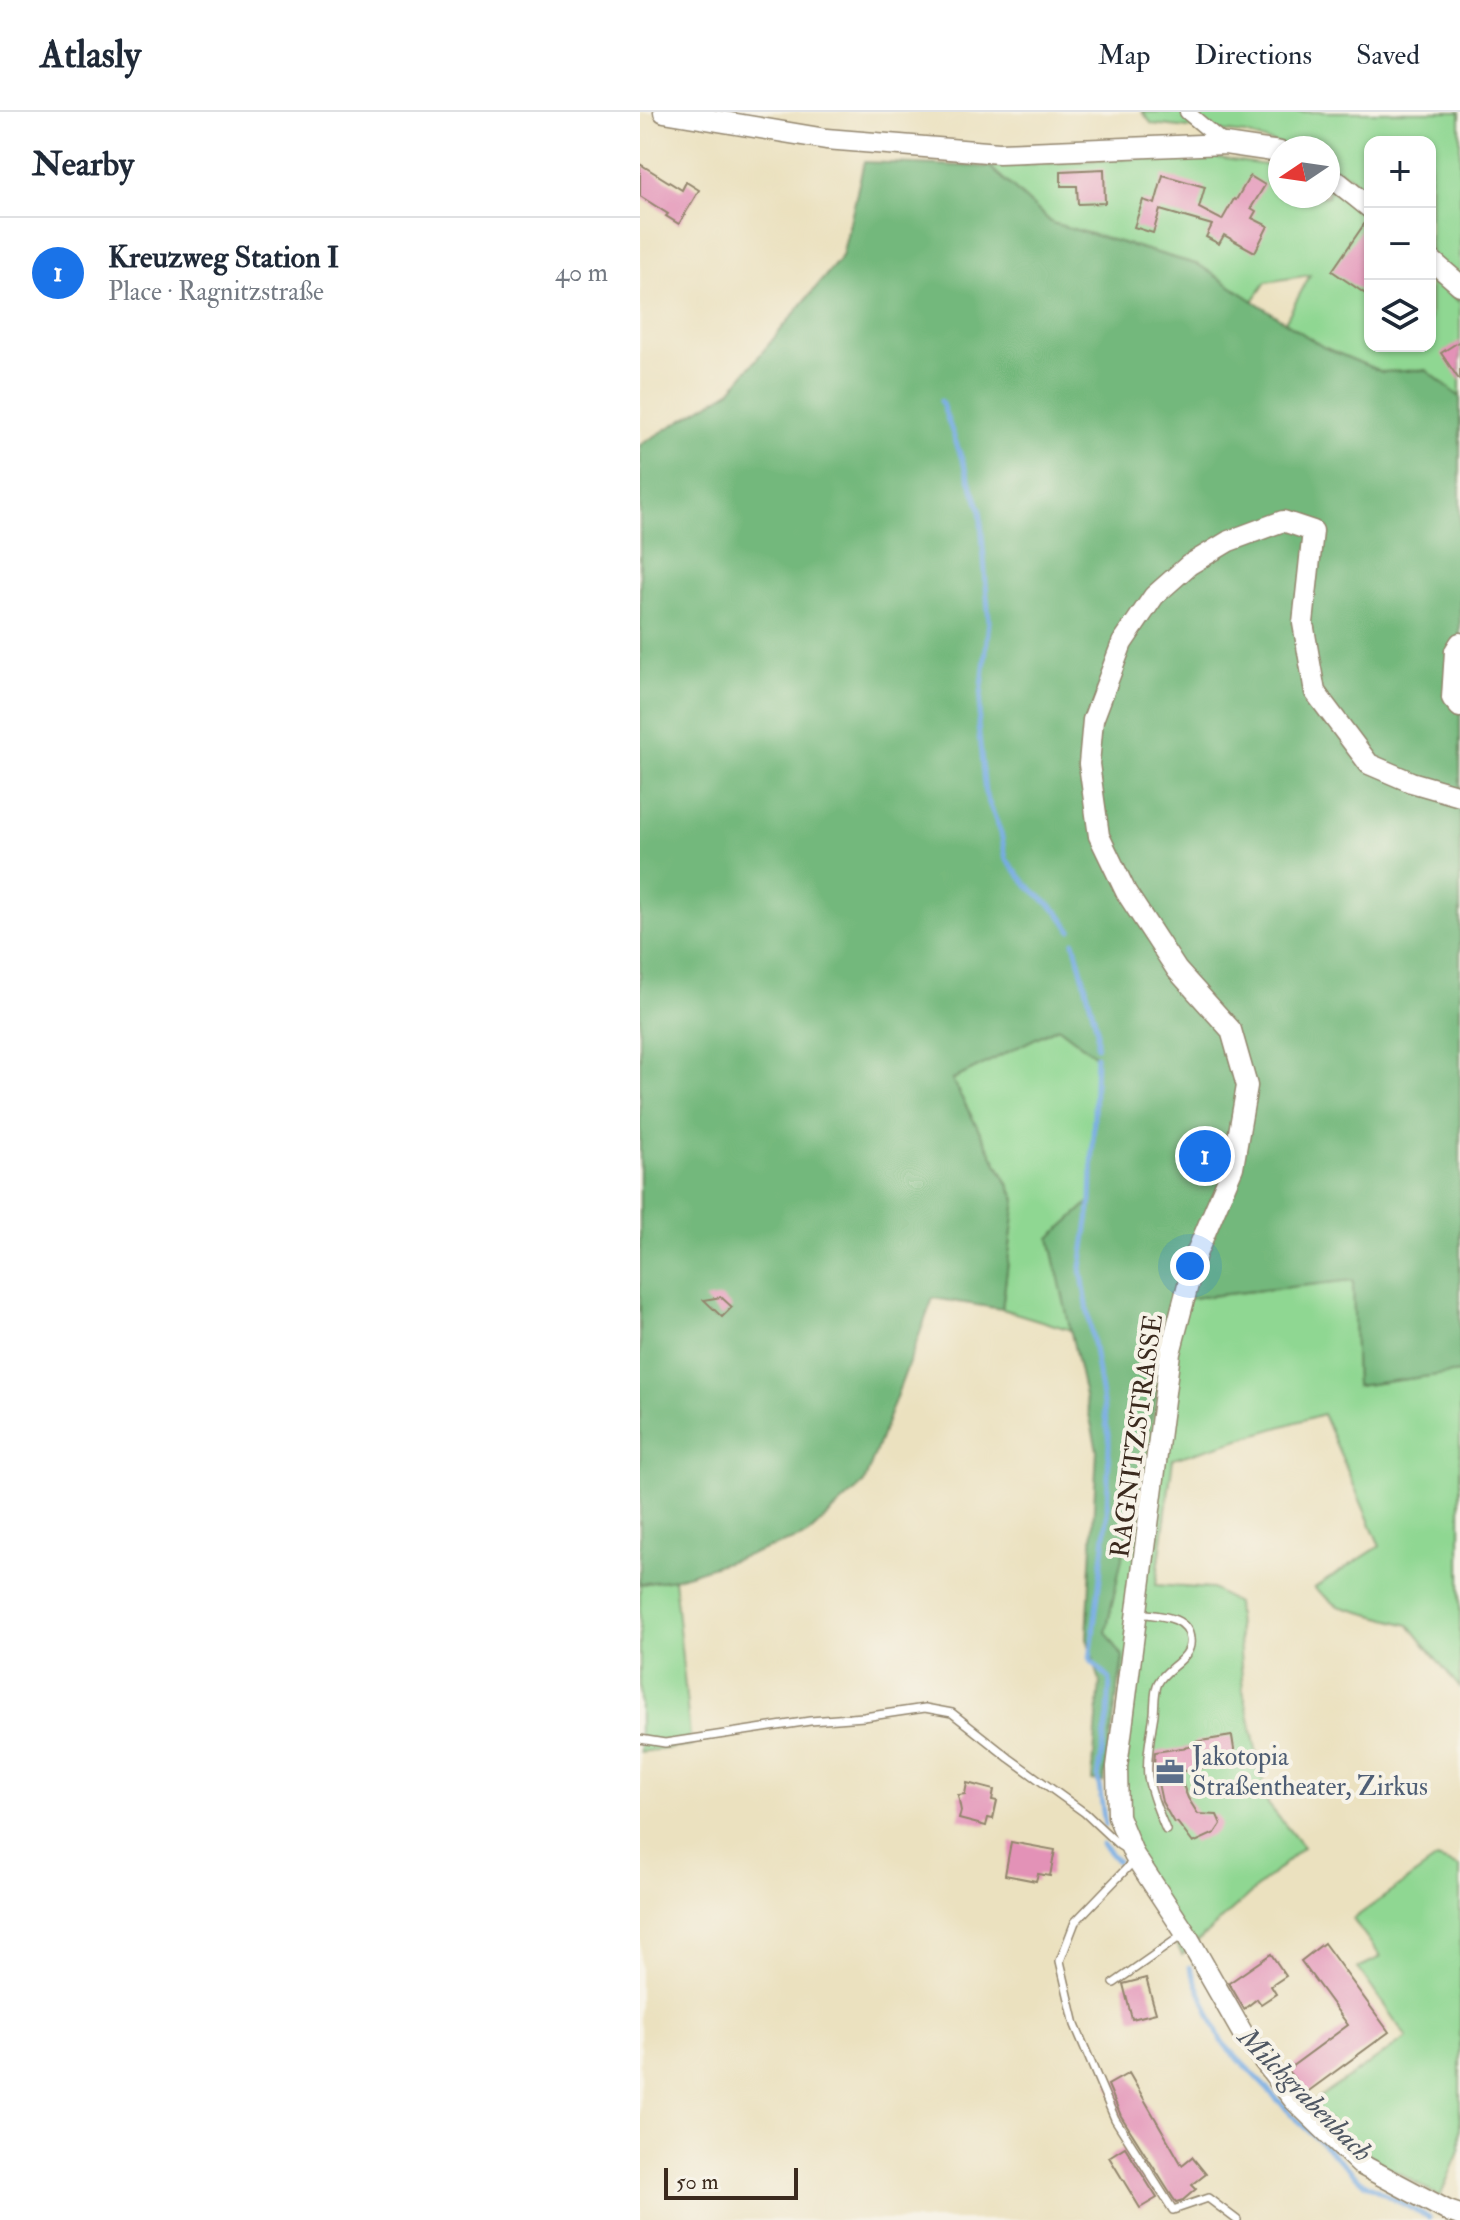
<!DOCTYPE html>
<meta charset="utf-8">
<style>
body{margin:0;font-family:"IM FELL Double Pica",serif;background:#f6f6f7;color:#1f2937}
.controls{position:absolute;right:24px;top:24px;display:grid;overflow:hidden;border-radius:16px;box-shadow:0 2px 6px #0004}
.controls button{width:72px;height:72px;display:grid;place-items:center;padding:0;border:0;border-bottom:2px solid #e0e1e3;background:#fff;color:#1f2937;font:40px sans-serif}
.compass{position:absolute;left:628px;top:24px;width:72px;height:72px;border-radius:50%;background:#fff;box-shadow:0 2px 6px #0004;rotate:257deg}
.scale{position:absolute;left:24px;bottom:20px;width:134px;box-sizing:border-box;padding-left:8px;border:4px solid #3b2a1e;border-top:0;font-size:22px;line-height:28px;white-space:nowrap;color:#3b2a1e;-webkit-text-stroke:6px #f7f3e8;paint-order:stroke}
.you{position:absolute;left:550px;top:1154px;width:28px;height:28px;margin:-20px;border:6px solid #fff;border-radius:50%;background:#1a73e8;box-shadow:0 0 0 12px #1a73e833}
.badge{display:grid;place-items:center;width:52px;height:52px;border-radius:50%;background:#1a73e8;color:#fff;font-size:26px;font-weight:700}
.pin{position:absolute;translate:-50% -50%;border:4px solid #fff;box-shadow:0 2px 8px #0006}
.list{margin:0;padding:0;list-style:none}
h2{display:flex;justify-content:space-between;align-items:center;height:104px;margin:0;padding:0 32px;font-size:34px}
h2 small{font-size:26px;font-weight:400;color:#747a83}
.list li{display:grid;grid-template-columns:52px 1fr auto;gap:24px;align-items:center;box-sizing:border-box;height:112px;padding:0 32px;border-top:2px solid #e0e1e3}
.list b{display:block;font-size:30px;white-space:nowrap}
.list p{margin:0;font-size:26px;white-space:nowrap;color:#747a83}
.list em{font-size:26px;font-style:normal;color:#747a83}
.icon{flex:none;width:44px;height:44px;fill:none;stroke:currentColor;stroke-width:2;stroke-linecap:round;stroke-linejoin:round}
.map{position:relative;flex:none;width:820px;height:2108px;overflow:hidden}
header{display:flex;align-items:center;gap:48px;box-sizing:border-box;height:112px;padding:0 40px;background:#fff;border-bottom:2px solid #e0e1e3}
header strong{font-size:38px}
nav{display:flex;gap:44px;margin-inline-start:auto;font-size:28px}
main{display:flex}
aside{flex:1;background:#fff}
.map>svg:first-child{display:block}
.green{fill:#8fd792;stroke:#658058;stroke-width:2}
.forest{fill:#73b87c;stroke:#57714d;stroke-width:2}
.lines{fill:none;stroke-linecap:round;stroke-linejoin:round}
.stream{stroke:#74abe3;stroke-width:5}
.building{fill:#e392b7}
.service-casing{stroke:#93866e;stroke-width:10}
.minor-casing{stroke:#93866e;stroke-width:17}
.secondary-casing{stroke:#93866e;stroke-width:23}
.service{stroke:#fff;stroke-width:7}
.minor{stroke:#fff;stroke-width:14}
.secondary{stroke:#fff;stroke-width:20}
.labels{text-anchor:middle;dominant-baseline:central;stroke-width:8;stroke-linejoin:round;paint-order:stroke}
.street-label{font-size:26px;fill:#3b2a1e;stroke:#f7f3e8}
.service-label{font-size:26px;fill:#4e5e75;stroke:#f7f3e8;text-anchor:start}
.water-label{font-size:28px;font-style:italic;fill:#4f5763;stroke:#f7f3e8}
</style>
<header>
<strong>Atlasly</strong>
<nav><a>Map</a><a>Directions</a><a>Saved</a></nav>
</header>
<main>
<aside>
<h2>Nearby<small></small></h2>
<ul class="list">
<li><span class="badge">1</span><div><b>Kreuzweg Station I</b><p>Place · Ragnitzstraße</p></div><em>40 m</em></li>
</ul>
</aside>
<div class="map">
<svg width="820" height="2108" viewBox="0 0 820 2108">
<rect width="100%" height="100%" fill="#f7f3e8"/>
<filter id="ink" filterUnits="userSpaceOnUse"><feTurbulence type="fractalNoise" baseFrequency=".0125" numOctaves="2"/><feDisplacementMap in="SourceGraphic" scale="16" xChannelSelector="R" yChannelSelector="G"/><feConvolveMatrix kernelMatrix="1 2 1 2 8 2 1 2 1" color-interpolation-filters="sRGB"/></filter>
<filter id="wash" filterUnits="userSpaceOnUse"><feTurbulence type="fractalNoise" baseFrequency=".006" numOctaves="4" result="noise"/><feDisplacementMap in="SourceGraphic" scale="32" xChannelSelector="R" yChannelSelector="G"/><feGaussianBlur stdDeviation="1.8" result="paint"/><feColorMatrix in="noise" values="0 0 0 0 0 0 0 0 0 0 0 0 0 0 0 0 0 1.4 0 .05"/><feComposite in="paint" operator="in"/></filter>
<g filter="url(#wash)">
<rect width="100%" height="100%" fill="#ebe1bf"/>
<g class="green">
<path d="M502,0H820V188L790,154V30H730V87L710,64L688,53V36H651L605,22L512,12Z"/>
<path d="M546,44L578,46L640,55V84H688V75L730,109V234H790V163L820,191V285L786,258L742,260L683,235L645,210L670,163L626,170L613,189L559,153L412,111L350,55L459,48Z"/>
<path d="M418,915L456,944L451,1089L410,1126L431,1218L362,1197L376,1087L312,968Z"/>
<path d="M713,1168L716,1274L820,1260V1576L769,1513L698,1494L674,1476L740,1434L683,1302L533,1347L516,1473L572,1477L596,1491L603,1578L628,1692L663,1735L542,1843L478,1704L483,1545L466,1520L504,1343L533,1188Z"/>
<path d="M34,1467L51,1634L0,1640V1472Z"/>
<path d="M797,1747L820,1755V2037L800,2085L732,2045L669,1992L767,1926L718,1856L741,1845L713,1807Z"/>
</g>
<path class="forest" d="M224,50L350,55L412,111L559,153L683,235L742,260L786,258L820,285V1260L716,1274L713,1168L534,1188L504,1343L466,1520L483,1545L464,1670L452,1669L460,1569L447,1526L457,1338L410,1126L451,1089L456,944L418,915L312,968L376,1087L362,1197L293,1186L224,1371L166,1424L34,1467L0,1472V333L90,279L202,144Z"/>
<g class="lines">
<g class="stream">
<path d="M301,289L340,397L349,509L338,613L345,681L361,721L366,747L387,773L419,801L431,818"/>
<path d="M434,830L457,917V934"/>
<path d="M456,944L451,1089L441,1156L469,1329L467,1407L450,1548L470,1567L468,1604L458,1666L465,1713"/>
<path d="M462,1732L477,1749"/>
<path d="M550,1855L581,1929L660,2011L724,2071L789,2106"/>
</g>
</g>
<g id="blocks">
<g class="building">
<path d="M0,52L42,78L46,70L59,78L39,112L26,104L28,102L0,84Z"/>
<path d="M464,57L465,91L438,92L437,74H421V59Z"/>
<path d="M523,63L565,75L559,96L582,108L594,87L596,88L610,64L625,73L611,96L616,99L612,106L628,114L615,140L584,123L579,132L566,125L572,113L520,98L513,121L494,115L503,88L515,92Z"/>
<path d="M727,108L730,109V185L692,159Z"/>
<path d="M820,229V269L801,241Z"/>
<path d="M81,1185L92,1195L82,1205L64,1188Z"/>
<path d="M592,1624L596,1650L538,1660L548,1686L558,1702L577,1703L581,1712L575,1721L553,1731L537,1710L534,1711L522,1690L514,1652L515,1640L555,1634L554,1630Z"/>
<path d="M327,1671L354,1678L352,1688L357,1689L353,1707L348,1706L346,1714L319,1707L321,1699L318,1683L325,1682Z"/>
<path d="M371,1730L415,1738L410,1764L398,1762L396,1769L365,1763Z"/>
<path d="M684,1831L749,1920L666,1981L647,1958L708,1913L661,1849Z"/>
<path d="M631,1842L646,1864L631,1874L636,1882L621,1892L617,1887L604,1897L589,1871Z"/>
<path d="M506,1866L516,1901L492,1907L483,1872Z"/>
<path d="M489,1961L542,2053L552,2045L566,2062L552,2073L556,2077L543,2088L536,2090L533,2086L481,2004L468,1973Z"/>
<path d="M485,2035L517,2086L500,2096L469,2045Z"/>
</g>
</g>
</g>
<g filter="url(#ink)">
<use href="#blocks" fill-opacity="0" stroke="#93866e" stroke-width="2"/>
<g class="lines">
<defs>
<g id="service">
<path d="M499,1501C517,1504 548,1503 550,1527C553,1547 526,1555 518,1571C514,1579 515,1593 514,1602C511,1622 506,1644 508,1665C511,1683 519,1701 526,1718"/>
<path d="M0,1627L25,1631L170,1609L224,1605L285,1596L312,1601L369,1646L445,1701L479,1733L487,1738"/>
<path d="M493,1746L489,1754L435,1810L420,1849L435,1913L475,2007L533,2098L568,2086L597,2108"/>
<path d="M474,1871L544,1822"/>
</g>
<path id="minor" d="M547,0L585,32"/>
<g id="secondary">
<path d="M24,0L186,27L359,41L585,32L640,40"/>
<path d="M688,65L699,71L730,96"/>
<path d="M790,147L820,173"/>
<path d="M820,531L815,539L812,586L820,595"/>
<path d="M820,684L771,670L729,652L675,580L663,511L673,419L643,409L589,429L549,453L514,484L482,531L453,608L449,652L459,724L486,780L537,858L591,918L607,974L593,1055L556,1142L530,1241L477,1655L478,1704L494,1743L546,1822L603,1922L654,1988L720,2052L808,2099L820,2103"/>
</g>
</defs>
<use href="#service" class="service-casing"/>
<use href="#minor" class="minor-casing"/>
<use href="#secondary" class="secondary-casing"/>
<use href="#service" class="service"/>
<use href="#minor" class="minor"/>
<use href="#secondary" class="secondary"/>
</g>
</g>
<defs>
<symbol id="office-bare" viewBox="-9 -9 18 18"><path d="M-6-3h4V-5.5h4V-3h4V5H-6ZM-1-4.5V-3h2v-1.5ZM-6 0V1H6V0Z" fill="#5c6f8a" stroke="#f7f3e8" stroke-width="2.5" paint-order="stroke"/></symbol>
</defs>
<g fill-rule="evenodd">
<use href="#office-bare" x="510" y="1640" width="40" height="40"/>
</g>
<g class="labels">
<g class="street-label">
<text transform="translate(497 1324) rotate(-82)">RAGNITZSTRASSE</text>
</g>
<g class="service-label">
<text x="552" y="1645">Jakotopia<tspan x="552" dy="30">Straßentheater, Zirkus</tspan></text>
</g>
<g class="water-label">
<text transform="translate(665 1983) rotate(45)">Milchgrabenbach</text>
</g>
</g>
</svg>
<div class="controls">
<button>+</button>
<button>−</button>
<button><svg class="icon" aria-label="layers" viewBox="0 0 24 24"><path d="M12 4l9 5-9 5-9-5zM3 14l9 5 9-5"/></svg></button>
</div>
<svg class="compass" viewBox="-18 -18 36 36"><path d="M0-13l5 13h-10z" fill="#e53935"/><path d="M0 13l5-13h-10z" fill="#747a83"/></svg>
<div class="scale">50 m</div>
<div class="you"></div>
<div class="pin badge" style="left:565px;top:1044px">1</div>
</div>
</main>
